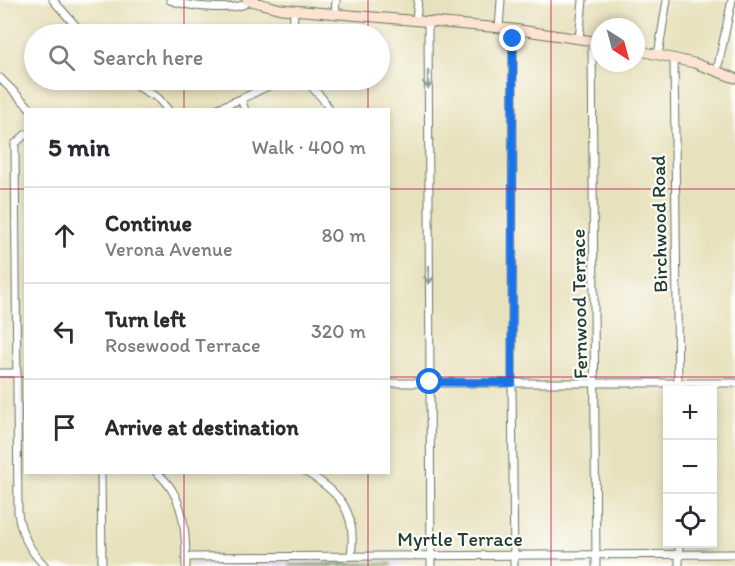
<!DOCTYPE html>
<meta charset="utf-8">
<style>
body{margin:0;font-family:Itim,sans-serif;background:#f2f2f3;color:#2b2b33}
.controls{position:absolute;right:18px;bottom:18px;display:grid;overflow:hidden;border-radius:0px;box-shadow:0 3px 9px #0003}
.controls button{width:54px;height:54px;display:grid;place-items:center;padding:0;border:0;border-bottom:2px solid #e1e1e2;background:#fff;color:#2b2b33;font:30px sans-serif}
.compass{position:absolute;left:591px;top:18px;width:54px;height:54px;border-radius:50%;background:#fff;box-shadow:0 3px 9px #0003;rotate:144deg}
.stop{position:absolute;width:18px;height:18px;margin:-14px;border:4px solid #1a73e8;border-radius:50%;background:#fff}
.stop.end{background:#1a73e8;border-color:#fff;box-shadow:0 2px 6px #0008}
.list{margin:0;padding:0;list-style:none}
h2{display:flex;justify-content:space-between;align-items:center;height:78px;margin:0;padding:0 24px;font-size:26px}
h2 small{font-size:20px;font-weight:400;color:#7c7c81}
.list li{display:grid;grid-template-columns:39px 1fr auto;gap:18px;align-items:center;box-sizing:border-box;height:96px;padding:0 24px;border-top:2px solid #e1e1e2}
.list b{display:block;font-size:22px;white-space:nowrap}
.list p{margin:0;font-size:20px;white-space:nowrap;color:#7c7c81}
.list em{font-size:20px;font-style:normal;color:#7c7c81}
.icon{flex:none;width:33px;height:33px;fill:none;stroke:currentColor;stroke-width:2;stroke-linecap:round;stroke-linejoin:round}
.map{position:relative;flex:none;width:735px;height:566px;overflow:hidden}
.search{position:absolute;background:#fff;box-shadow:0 3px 9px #0003;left:24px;top:24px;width:366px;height:66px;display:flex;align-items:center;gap:15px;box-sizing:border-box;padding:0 21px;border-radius:33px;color:#7c7c81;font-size:22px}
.panel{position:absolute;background:#fff;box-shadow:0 3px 9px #0003;left:24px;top:108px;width:366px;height:366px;border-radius:0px}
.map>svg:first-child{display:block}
.built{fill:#e1d4f3}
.green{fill:#b5c366;stroke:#6a804d;stroke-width:1.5}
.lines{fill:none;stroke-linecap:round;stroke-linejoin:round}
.street-casing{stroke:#657664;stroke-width:9}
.secondary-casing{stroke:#657664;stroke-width:11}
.street{stroke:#fff;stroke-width:7}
.secondary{stroke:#fde3d1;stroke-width:9}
.oneway{stroke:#8f9e9a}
.route{stroke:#1a73e8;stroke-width:8}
.grid{fill:none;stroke:#c2185b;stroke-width:1.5;stroke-opacity:0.55}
.labels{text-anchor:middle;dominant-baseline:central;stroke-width:4.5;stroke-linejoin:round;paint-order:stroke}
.street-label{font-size:20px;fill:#1f3d34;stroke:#fdfcf7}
</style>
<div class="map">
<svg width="735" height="566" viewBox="0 0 735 566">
<rect width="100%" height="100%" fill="#fdfcf7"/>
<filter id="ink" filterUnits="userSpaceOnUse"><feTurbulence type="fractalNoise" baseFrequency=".0167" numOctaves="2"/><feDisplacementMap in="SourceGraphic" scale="12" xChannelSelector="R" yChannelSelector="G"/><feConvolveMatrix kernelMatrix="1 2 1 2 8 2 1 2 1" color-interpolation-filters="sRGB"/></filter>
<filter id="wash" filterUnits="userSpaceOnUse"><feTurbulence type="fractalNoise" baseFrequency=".008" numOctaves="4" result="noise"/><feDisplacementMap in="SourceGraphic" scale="24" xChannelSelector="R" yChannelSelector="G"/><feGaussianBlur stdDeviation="1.35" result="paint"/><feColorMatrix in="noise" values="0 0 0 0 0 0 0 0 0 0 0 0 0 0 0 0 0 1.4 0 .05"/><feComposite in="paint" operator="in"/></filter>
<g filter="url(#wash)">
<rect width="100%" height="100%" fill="#e8e1bd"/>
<path class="built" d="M399,561V566H191V563Z"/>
<path class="green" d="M391,563V566H289V565Z"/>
</g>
<g filter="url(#ink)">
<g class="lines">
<defs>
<g id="street">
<path d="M53,0L83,34"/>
<path d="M170,0C185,6 238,13 249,1"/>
<path d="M335,15L336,0"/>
<path d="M416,20L418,0"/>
<path d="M428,21L431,566"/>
<path d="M499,28L501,0"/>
<path d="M513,29L512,383L514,566"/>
<path d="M293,34L294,11"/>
<path d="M579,39L583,0"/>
<path d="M592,41L596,566"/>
<path d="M658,55L667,0"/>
<path d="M674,58L678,390"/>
<path d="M717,71L732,0"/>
<path d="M0,78L32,110"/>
<path d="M126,80L158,98L168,110"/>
<path d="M305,80L322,98L330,110"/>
<path d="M241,99L245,110"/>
<path d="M213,110L241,99L281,80"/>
<path d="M26,134L15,144L18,513C21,535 30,551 45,566"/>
<path d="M0,373H17"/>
<path d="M388,383H735"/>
<path d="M101,472L102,566"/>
<path d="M156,472C185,495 186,532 186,566"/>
<path d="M306,472C342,494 357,513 351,556"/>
<path d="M679,544V566"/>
<path d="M186,557L735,554"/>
</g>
<g id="secondary">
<path d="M247,0L281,9L513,29L600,42"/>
<path d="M636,50L694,63L735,78"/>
</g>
</defs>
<use href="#street" class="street-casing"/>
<use href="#secondary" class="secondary-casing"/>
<use href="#street" class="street"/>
<use href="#secondary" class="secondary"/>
</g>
<defs><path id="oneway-shaft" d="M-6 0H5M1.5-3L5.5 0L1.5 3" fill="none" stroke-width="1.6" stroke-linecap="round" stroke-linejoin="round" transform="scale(1.5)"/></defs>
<g class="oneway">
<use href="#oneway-shaft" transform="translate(428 80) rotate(90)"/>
<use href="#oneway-shaft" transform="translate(429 275) rotate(90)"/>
</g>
</g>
<g class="lines" filter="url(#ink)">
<path class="route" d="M430,382L512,383L513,39"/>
</g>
<path class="grid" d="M184,0V34M368,0V34M551,0V566M184,80V110M368,80V110M0,189H26M388,189H735M0,377H26M388,377H735M184,472V566M368,472V566"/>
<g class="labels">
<g class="street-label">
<text transform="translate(659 224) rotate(-91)">Birchwood Road</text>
<text transform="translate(579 304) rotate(-91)">Fernwood Terrace</text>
<text x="460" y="539">Myrtle Terrace</text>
</g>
</g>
</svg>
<div class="controls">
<button>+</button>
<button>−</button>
<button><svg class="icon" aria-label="locate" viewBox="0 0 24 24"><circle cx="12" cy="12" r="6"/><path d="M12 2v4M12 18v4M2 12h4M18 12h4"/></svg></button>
</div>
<svg class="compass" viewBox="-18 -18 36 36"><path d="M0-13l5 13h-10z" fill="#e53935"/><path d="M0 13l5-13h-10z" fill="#7c7c81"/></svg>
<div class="stop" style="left:430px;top:382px"></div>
<div class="stop end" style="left:513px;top:39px"></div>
<div class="search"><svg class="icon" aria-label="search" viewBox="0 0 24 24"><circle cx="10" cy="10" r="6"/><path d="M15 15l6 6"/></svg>Search here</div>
<section class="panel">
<h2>5 min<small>Walk · 400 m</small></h2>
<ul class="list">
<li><svg class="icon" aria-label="ahead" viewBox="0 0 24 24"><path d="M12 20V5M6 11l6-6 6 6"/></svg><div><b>Continue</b><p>Verona Avenue</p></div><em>80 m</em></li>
<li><svg class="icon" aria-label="left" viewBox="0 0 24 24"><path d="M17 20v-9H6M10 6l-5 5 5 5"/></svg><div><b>Turn left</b><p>Rosewood Terrace</p></div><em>320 m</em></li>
<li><svg class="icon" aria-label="arrive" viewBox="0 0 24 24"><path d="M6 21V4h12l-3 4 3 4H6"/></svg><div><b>Arrive at destination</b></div></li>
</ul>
</section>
</div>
